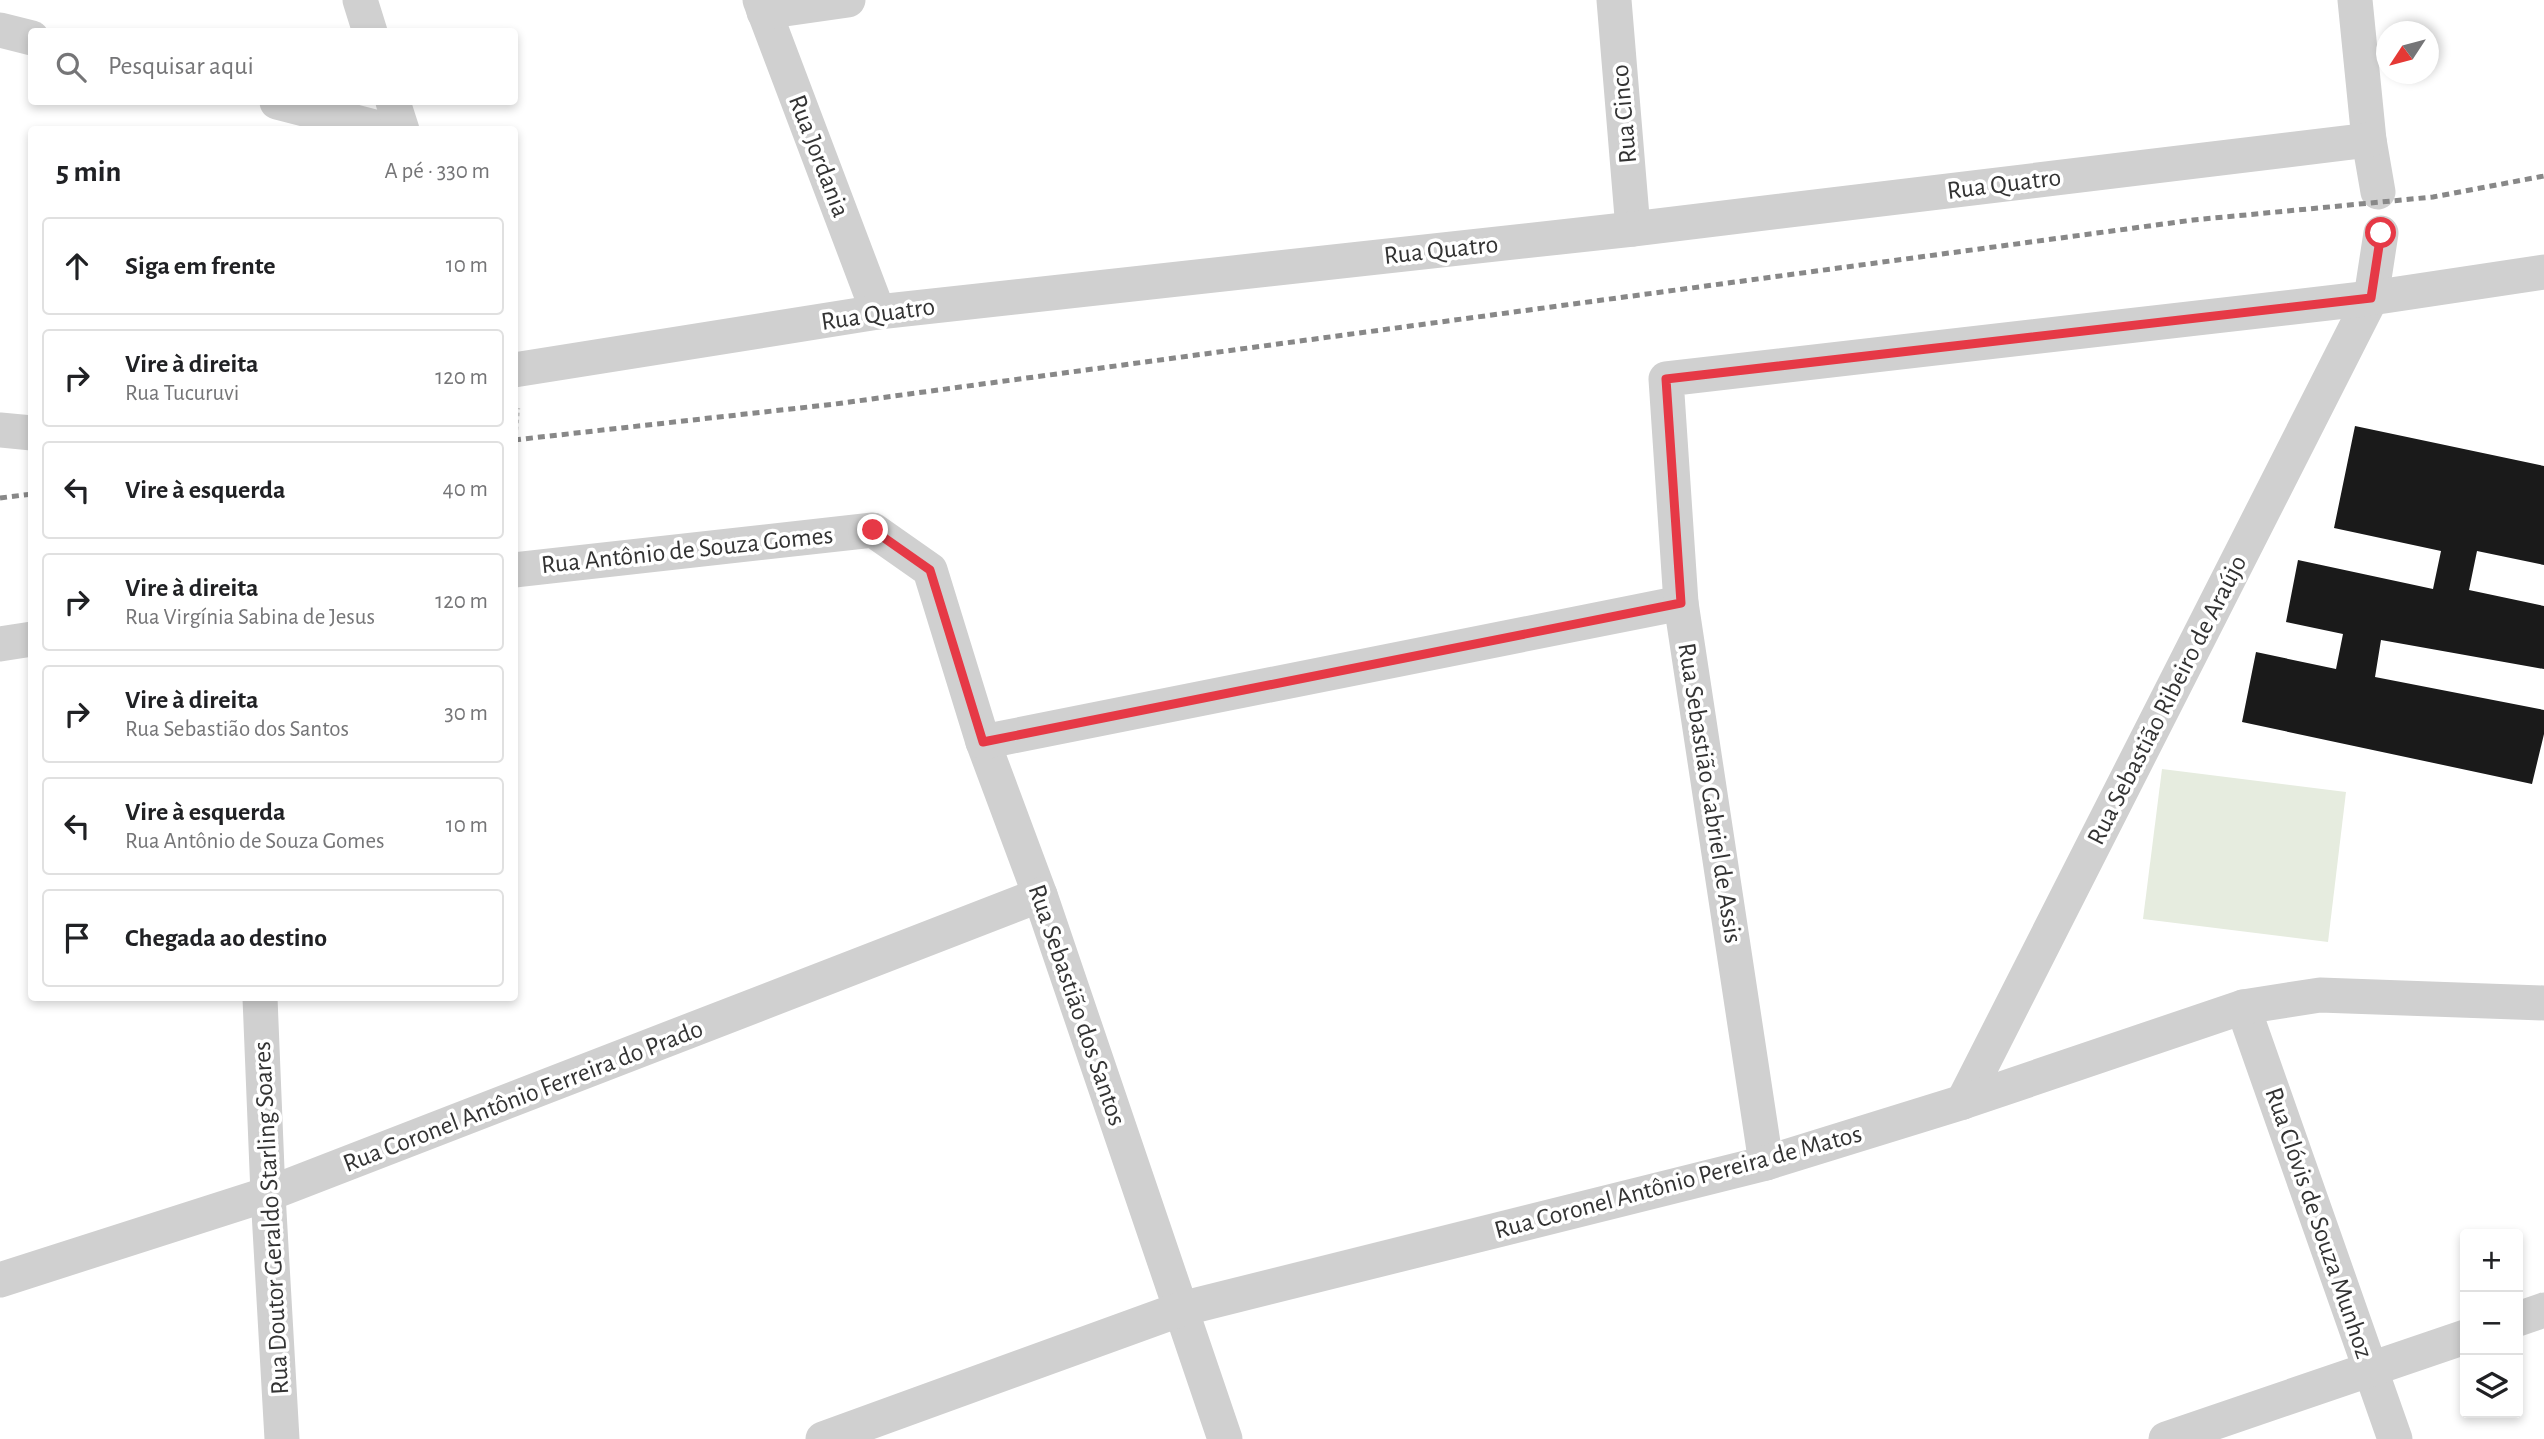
<!DOCTYPE html>
<html lang="pt">
<meta charset="utf-8">
<style>
body{margin:0;font-family:"Alegreya Sans",sans-serif;background:#f2f2f2;color:#202124}
.controls{position:absolute;right:21px;bottom:21px;display:grid;overflow:hidden;border-radius:7px;box-shadow:0 4px 10px #0003}
.controls button{width:63px;height:63px;display:grid;place-items:center;padding:0;border:0;border-bottom:2px solid #e0e0e0;background:#fff;color:#202124;font:35px sans-serif}
.compass{position:absolute;left:2376px;top:21px;width:63px;height:63px;border-radius:50%;background:#fff;box-shadow:0 4px 10px #0003;rotate:234deg}
.stop{position:absolute;width:21px;height:21px;margin:-16px;border:5px solid #e63946;border-radius:50%;background:#fff}
.stop.end{background:#e63946;border-color:#fff;box-shadow:0 2px 7px #0008}
.list{margin:0;padding:0;list-style:none}
h2{display:flex;justify-content:space-between;align-items:center;height:91px;margin:0;padding:0 28px;font-size:30px}
h2 small{font-size:23px;font-weight:400;color:#757577}
.list li{display:grid;grid-template-columns:46px 1fr auto;gap:21px;align-items:center;box-sizing:border-box;height:98px;margin:0 14px 14px;padding:0 14px;border:2px solid #e0e0e0;border-radius:7px}
.list b{display:block;font-size:26px;white-space:nowrap}
.list p{margin:0;font-size:23px;white-space:nowrap;color:#757577}
.list em{font-size:23px;font-style:normal;color:#757577}
.icon{flex:none;width:38px;height:38px;fill:none;stroke:currentColor;stroke-width:2;stroke-linecap:round;stroke-linejoin:round}
.map{position:relative;flex:none;width:2544px;height:1439px;overflow:hidden}
.search{position:absolute;background:#fff;box-shadow:0 4px 10px #0003;left:28px;top:28px;width:490px;height:77px;display:flex;align-items:center;gap:18px;box-sizing:border-box;padding:0 24px;border-radius:7px;color:#757577;font-size:26px}
.panel{position:absolute;background:#fff;box-shadow:0 4px 10px #0003;left:28px;top:126px;width:490px;height:875px;border-radius:7px}
.map>svg:first-child{display:block}
.green{fill:#e6ecdf}
.building{fill:#1a1a1a}
.lines{fill:none;stroke-linecap:round;stroke-linejoin:round}
.path{stroke:#cdcdcd;stroke-width:4.5;stroke-dasharray:3.5 3.5;stroke-linecap:butt}
.minor{stroke:#d0d0d0;stroke-width:35}
.rail{stroke:#888;stroke-width:5;stroke-dasharray:7 5;stroke-linecap:butt}
.route{stroke:#e63946;stroke-width:9}
.labels{text-anchor:middle;dominant-baseline:central;stroke-width:7;stroke-linejoin:round;paint-order:stroke}
.street-label{font-size:26px;fill:#333;stroke:#fff}
</style>
<div class="map">
<svg width="2544" height="1439" viewBox="0 0 2544 1439">
<rect width="100%" height="100%" fill="#fff"/>
<path class="green" d="M2162,769L2346,792L2328,942L2143,919Z"/>
<path class="building" d="M2355,426L2544,466V565L2477,551L2469,590L2544,606V669L2381,640L2375,677L2544,710V734L2532,784L2242,722L2256,652L2336,669L2343,634L2286,622L2298,560L2433,589L2441,551L2334,528Z"/>
<g class="lines">
<path class="path" d="M514,451L518,408"/>
<g class="minor">
<path d="M360,0L370,32"/>
<path d="M760,0L878,312"/>
<path d="M1614,0L1633,229"/>
<path d="M2355,0L2369,140L2378,192"/>
<path d="M764,12L848,0"/>
<path d="M0,30L32,38"/>
<path d="M277,102L386,130"/>
<path d="M393,102L402,130"/>
<path d="M514,370L878,312L1633,229L2369,140"/>
<path d="M0,430L32,433"/>
<path d="M514,570L873,530L930,570L983,742L1040,895L1225,1439"/>
<path d="M0,644L32,639"/>
<path d="M983,742L1681,603"/>
<path d="M260,998L268,1194L282,1439"/>
<path d="M2243,1007L2395,1439"/>
<path d="M1963,1102L2371,298L2381,233"/>
<path d="M1766,1163L1681,603L1666,379L2371,298L2544,272"/>
<path d="M0,1280L268,1194L1040,895"/>
<path d="M2518,1319L2544,1310"/>
<path d="M823,1439L1181,1309L1766,1163L1963,1102L2243,1007L2320,995L2544,1003"/>
<path d="M2166,1439L2465,1337"/>
</g>
<g class="rail">
<path d="M514,440L835,404L2193,220L2433,197L2544,176"/>
<path d="M0,498L32,494"/>
</g>
</g>
<g class="lines">
<path class="route" d="M873,530L930,570L983,742L1681,603L1666,379L2371,298L2381,233"/>
</g>
<g class="labels">
<g class="street-label">
<text transform="translate(1624 114) rotate(-95)">Rua Cinco</text>
<text transform="translate(819 156) rotate(69)">Rua Jordania</text>
<text transform="translate(2004 184) rotate(-7)">Rua Quatro</text>
<text transform="translate(1441 250) rotate(-6)">Rua Quatro</text>
<text transform="translate(878 314) rotate(-8)">Rua Quatro</text>
<text transform="translate(687 550) rotate(-6)">Rua Antônio de Souza Gomes</text>
<text transform="translate(2167 700) rotate(-63)">Rua Sebastião Ribeiro de Araújo</text>
<text transform="translate(1710 793) rotate(81)">Rua Sebastião Gabriel de Assis</text>
<text transform="translate(1077 1005) rotate(71)">Rua Sebastião dos Santos</text>
<text transform="translate(523 1096) rotate(-21)">Rua Coronel Antônio Ferreira do Prado</text>
<text transform="translate(1678 1182) rotate(-15)">Rua Coronel Antônio Pereira de Matos</text>
<text transform="translate(271 1218) rotate(-93)">Rua Doutor Geraldo Starling Soares</text>
<text transform="translate(2319 1223) rotate(71)">Rua Clóvis de Souza Munhoz</text>
</g>
</g>
</svg>
<div class="controls">
<button>+</button>
<button>−</button>
<button><svg class="icon" aria-label="layers" viewBox="0 0 24 24"><path d="M12 4l9 5-9 5-9-5zM3 14l9 5 9-5"/></svg></button>
</div>
<svg class="compass" viewBox="-18 -18 36 36"><path d="M0-13l5 13h-10z" fill="#e53935"/><path d="M0 13l5-13h-10z" fill="#757577"/></svg>
<div class="stop" style="left:2381px;top:233px"></div>
<div class="stop end" style="left:873px;top:530px"></div>
<div class="search"><svg class="icon" aria-label="search" viewBox="0 0 24 24"><circle cx="10" cy="10" r="6"/><path d="M15 15l6 6"/></svg>Pesquisar aqui</div>
<section class="panel">
<h2>5 min<small>A pé · 330 m</small></h2>
<ul class="list">
<li><svg class="icon" aria-label="ahead" viewBox="0 0 24 24"><path d="M12 20V5M6 11l6-6 6 6"/></svg><div><b>Siga em frente</b></div><em>10 m</em></li>
<li><svg class="icon" aria-label="right" viewBox="0 0 24 24"><path d="M7 20v-9h11M14 6l5 5-5 5"/></svg><div><b>Vire à direita</b><p>Rua Tucuruvi</p></div><em>120 m</em></li>
<li><svg class="icon" aria-label="left" viewBox="0 0 24 24"><path d="M17 20v-9H6M10 6l-5 5 5 5"/></svg><div><b>Vire à esquerda</b></div><em>40 m</em></li>
<li><svg class="icon" aria-label="right" viewBox="0 0 24 24"><path d="M7 20v-9h11M14 6l5 5-5 5"/></svg><div><b>Vire à direita</b><p>Rua Virgínia Sabina de Jesus</p></div><em>120 m</em></li>
<li><svg class="icon" aria-label="right" viewBox="0 0 24 24"><path d="M7 20v-9h11M14 6l5 5-5 5"/></svg><div><b>Vire à direita</b><p>Rua Sebastião dos Santos</p></div><em>30 m</em></li>
<li><svg class="icon" aria-label="left" viewBox="0 0 24 24"><path d="M17 20v-9H6M10 6l-5 5 5 5"/></svg><div><b>Vire à esquerda</b><p>Rua Antônio de Souza Gomes</p></div><em>10 m</em></li>
<li><svg class="icon" aria-label="arrive" viewBox="0 0 24 24"><path d="M6 21V4h12l-3 4 3 4H6"/></svg><div><b>Chegada ao destino</b></div></li>
</ul>
</section>
</div>
